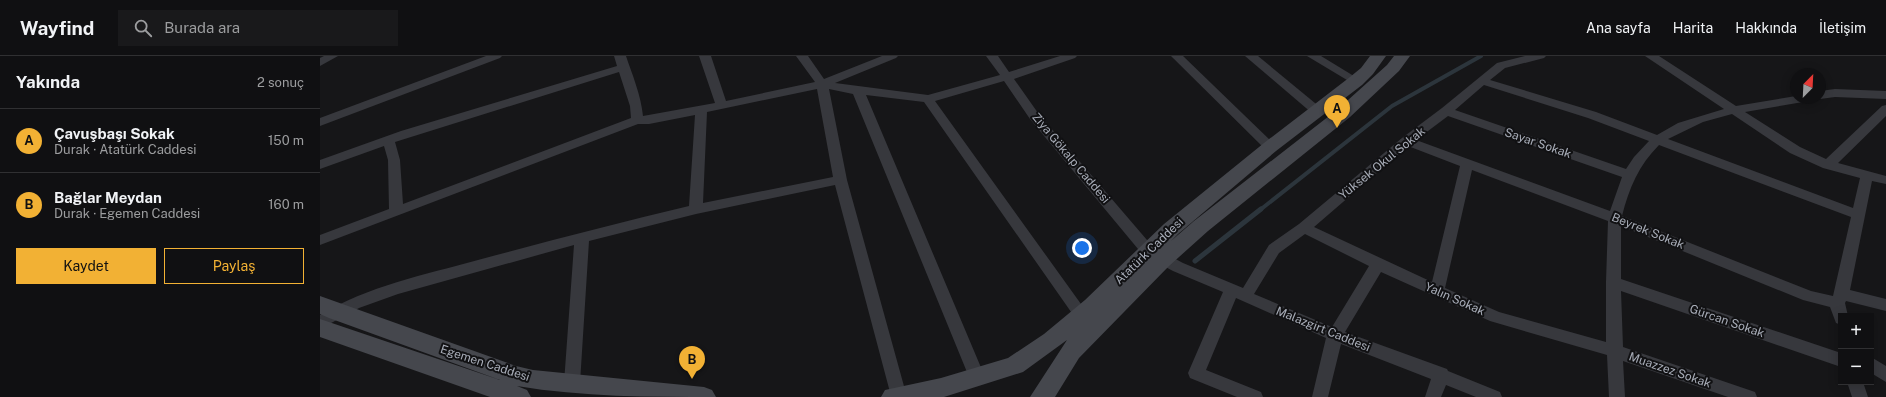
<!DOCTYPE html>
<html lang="tr">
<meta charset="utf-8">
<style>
body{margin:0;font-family:"Public Sans",sans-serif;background:#19191b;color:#f1f3f6}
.controls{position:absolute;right:12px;bottom:12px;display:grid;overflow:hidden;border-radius:0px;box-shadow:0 2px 10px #0003}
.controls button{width:36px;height:36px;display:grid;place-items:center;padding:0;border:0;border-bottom:1px solid #303032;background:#101012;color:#f1f3f6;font:20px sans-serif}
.compass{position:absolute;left:1470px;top:12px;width:36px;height:36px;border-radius:50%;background:#101012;box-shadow:0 2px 10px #0003;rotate:24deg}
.you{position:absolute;left:762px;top:192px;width:14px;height:14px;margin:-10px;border:3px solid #fff;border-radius:50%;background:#1a73e8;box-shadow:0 0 0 6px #1a73e833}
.badge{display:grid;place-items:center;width:26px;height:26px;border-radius:50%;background:#f2b134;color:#111;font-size:13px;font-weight:700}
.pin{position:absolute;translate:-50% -33px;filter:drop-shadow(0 1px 2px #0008)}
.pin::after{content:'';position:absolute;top:21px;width:14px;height:12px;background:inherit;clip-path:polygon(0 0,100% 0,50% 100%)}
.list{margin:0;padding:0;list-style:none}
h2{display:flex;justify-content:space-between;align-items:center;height:52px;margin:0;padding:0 16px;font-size:17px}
h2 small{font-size:13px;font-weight:400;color:#9c9d9f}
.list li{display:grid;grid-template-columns:26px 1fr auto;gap:12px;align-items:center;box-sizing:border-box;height:64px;padding:0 16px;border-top:1px solid #303032}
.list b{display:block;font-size:15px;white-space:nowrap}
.list p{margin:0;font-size:13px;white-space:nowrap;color:#9c9d9f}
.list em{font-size:13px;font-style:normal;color:#9c9d9f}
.actions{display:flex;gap:8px;padding:12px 16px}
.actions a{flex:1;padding:9px 0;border:1px solid #f2b134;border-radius:0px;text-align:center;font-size:14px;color:#f2b134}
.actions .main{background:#f2b134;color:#111}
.icon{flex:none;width:22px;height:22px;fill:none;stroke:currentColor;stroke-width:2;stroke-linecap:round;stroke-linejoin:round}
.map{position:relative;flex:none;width:1566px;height:341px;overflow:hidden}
header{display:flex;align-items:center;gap:24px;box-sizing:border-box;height:56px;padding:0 20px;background:#101012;border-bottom:1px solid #303032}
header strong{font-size:19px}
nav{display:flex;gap:22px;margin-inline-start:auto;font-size:14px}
.search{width:280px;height:36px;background:#19191b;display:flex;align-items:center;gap:10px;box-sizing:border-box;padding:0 14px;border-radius:0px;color:#9c9d9f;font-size:15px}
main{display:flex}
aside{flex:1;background:#101012}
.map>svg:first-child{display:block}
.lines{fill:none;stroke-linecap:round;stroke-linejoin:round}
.stream-far1{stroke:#2c353c;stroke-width:4}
.stream{stroke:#2c353c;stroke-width:5}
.street{fill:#37383d;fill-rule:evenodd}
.secondary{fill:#45474d;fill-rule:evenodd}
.labels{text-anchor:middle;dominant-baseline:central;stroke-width:4;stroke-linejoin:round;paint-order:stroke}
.street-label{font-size:12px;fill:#a8adb8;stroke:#111113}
</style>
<header>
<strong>Wayfind</strong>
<div class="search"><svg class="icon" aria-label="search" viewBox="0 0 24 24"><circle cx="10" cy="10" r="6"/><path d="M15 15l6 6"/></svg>Burada ara</div>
<nav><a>Ana sayfa</a><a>Harita</a><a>Hakkında</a><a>İletişim</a></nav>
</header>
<main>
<aside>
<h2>Yakında<small>2 sonuç</small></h2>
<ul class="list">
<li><span class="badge">A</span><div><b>Çavuşbaşı Sokak</b><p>Durak · Atatürk Caddesi</p></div><em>150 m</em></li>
<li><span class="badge">B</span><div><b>Bağlar Meydan</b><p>Durak · Egemen Caddesi</p></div><em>160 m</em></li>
</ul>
<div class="actions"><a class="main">Kaydet</a><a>Paylaş</a></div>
</aside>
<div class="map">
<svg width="1566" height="341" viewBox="0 0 1566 341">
<rect width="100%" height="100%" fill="#161618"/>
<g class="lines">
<path class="stream-far1" d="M940,154L1072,50L1161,0"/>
<path class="stream" d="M875,205L941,153"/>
<g class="street">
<path d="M4,0H18L0,10V2Z"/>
<path d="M166,0H182L180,2L0,70V62Z"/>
<path d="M294,0H306C312,18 321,39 323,60L395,47L379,0H391L406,45L495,26L476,0H488L504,23L562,0H578L576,2L515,27L608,39L680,19L666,0H678L689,16L740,0H757L755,2L694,23L718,57L833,191L863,207L923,232L949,189L979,168L1082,82L1122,52L1177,7L1205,0H1226L1224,2L1185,12L1170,24L1276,56L1337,79L1358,67L1404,53L1325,0H1339L1416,50L1476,40V42H1489L1483,46L1425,56L1480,91L1506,103L1562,50L1566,49V60L1518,107L1566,120V128L1552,125L1530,234L1566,243V255L1526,245L1525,247L1528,260H1521V269L1516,267L1510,251L1483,244L1301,170V223L1521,297V311L1301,235L1303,291L1435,336L1437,341H1408L1303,305L1305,341H1289L1287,299L1170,265L1061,216L1025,276L1127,313L1128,315L1180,336L1182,341H1156L1126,329L1121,341H1105L1111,323L1021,288L1008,341H992L1006,282L916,242L886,314L941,336L943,341H917L870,322L868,317L903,236L853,215L823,199L710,63L684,25L615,45L766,255L769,259L766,263L761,265L756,263L604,46L546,39L665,321L663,326L657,328L651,326L649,321L533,38L509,33L527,124L587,341L571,340L515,129L376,158L269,185L260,327L258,332L252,334L246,332L244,327L254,189L78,238L39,252L0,273V259C48,230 104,219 158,204C228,185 298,167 369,150L375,59L329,68H318L0,189V179L69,153L68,104L64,90L0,113V104L81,75L297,10ZM299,16L310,50L311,62L83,148L80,104L75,86ZM1164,29L1268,62L1329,85L1314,101L1306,113L1135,54ZM497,33L513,121L383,147L387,56ZM1412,58L1470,97L1503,112L1540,122L1533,152L1348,83L1383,66ZM1128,60L1302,121L1290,155L1096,84ZM1339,89L1531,161L1513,240L1491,235L1302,160C1309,132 1319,109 1339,89ZM1088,90L1140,110L1112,226L994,171ZM1152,114L1288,165L1286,226V286L1179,256L1125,232ZM985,178L1049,210L1012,271L934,238L959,197Z"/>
<path d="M851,0H863L954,88L956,91L954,94H946Z"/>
<path d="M925,0H938L1001,52L1003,55L1001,58H993Z"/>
<path d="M987,0H1001L1042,25L1036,28L1032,27Z"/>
<path d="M1515,33L1566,35V43L1515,41L1500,43L1498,42H1500V35Z"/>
<path d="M1551,301L1566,310V326L1551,317Z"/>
<path d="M1527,326H1543L1548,341H1532Z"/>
</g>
<g class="secondary">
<path d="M1050,0H1066L1053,18L1042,29L956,95L858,178L851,185L874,165L1018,53L1067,9L1074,0H1090L1079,15L1030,61L888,175L849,210L759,302L735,341H710L747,284L703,316L624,341H561L565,334L621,322L688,302L724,278L765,244L844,168L944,87L1030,21L1041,12Z"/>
<path d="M0,240L196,310L213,314L384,331L392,334L396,341C330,341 262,341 197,330L207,334L211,341H170L0,281V263L180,324L9,262L0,258Z"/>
</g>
</g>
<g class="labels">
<g class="street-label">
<text transform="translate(1218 87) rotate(19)">Sayar Sokak</text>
<text transform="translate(751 102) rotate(50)">Ziya Gökalp Caddesi</text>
<text transform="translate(1062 107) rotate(-39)">Yüksek Okul Sokak</text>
<text transform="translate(1328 175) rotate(22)">Beyrek Sokak</text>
<text transform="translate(829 195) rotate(-44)">Atatürk Caddesi</text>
<text transform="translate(1135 243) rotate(24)">Yalın Sokak</text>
<text transform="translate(1407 265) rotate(19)">Gürcan Sokak</text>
<text transform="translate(1003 273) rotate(22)">Malazgirt Caddesi</text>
<text transform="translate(165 307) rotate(18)">Egemen Caddesi</text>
<text transform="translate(1350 314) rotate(19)">Muazzez Sokak</text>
</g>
</g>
</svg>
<div class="controls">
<button>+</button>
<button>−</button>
</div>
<svg class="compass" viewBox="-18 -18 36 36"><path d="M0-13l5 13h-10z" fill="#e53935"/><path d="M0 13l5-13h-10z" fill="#9c9d9f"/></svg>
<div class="you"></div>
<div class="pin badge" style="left:1017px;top:72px">A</div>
<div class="pin badge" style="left:372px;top:323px">B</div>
</div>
</main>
